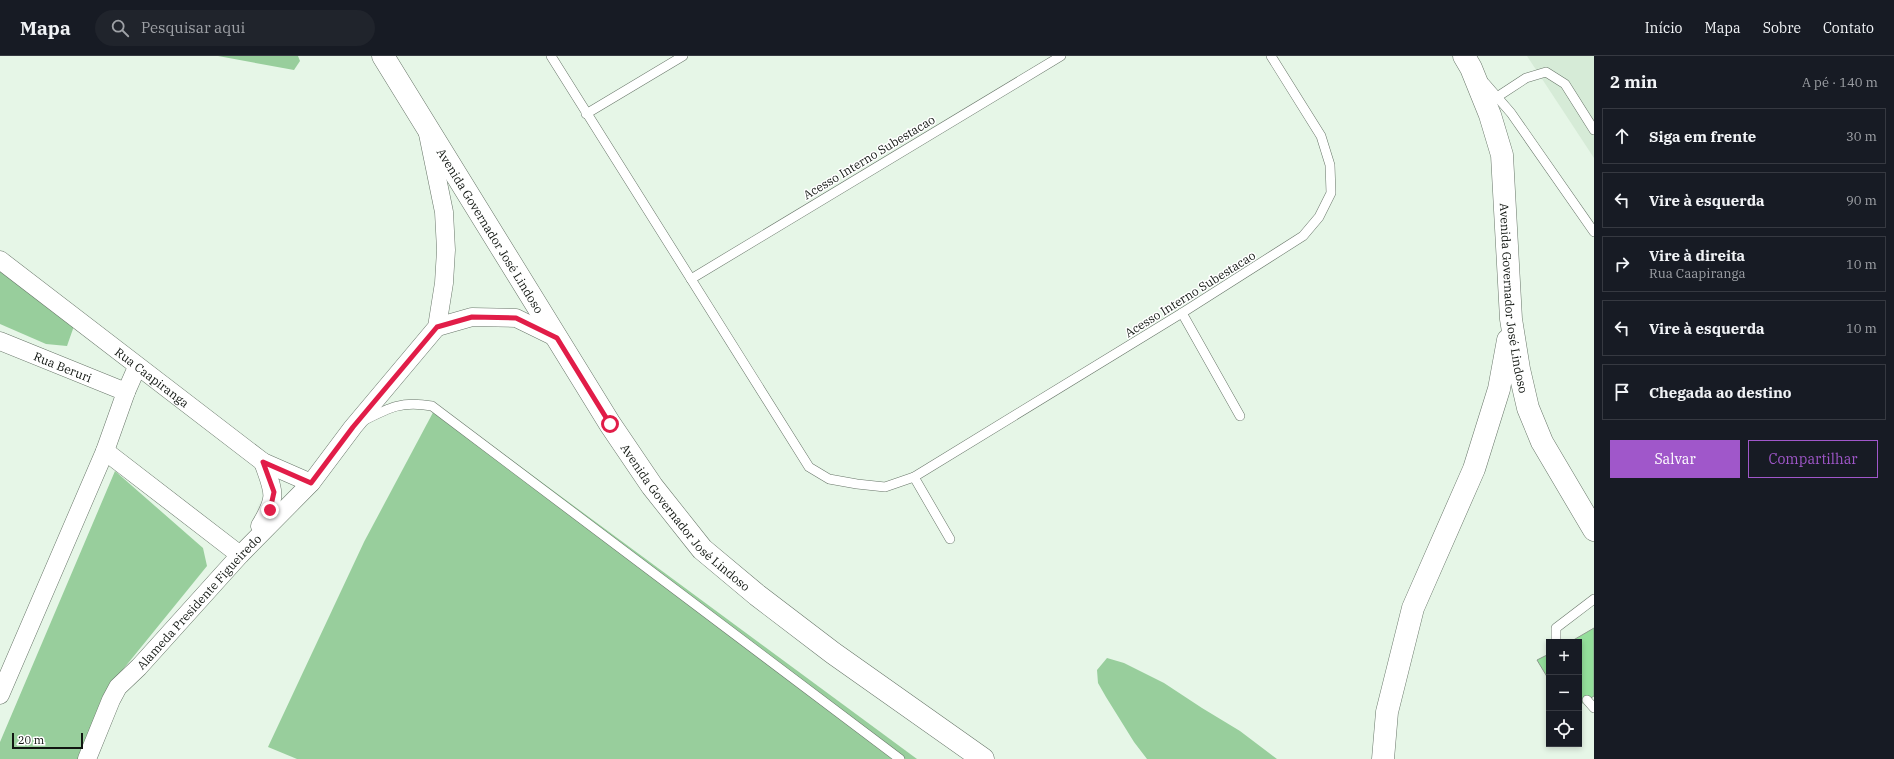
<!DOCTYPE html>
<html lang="pt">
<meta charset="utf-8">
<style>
body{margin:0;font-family:"IBM Plex Serif",serif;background:#20242c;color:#f1f3f6}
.controls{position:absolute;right:12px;bottom:12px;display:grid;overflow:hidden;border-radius:0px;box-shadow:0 2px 6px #0003}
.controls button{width:36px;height:36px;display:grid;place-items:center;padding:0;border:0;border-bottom:1px solid #363941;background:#171b24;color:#f1f3f6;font:20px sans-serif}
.scale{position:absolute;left:12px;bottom:10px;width:71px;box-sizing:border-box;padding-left:4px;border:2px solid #111611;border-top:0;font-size:11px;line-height:14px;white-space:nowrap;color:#111611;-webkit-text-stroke:3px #fff;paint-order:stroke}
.stop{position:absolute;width:12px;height:12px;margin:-9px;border:3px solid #e11d48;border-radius:50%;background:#fff}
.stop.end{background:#e11d48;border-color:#fff;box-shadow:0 1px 4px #0008}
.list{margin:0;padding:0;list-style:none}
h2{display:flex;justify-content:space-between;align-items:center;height:52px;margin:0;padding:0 16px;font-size:17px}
h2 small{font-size:13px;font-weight:400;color:#9ea1a6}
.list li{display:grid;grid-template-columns:26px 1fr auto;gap:12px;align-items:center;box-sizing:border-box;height:56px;margin:0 8px 8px;padding:0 8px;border:1px solid #363941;border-radius:0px}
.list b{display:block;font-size:15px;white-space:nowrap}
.list p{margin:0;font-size:13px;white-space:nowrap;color:#9ea1a6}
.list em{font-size:13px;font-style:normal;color:#9ea1a6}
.actions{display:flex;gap:8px;padding:12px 16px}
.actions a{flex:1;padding:9px 0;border:1px solid #a057ca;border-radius:0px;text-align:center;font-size:14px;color:#a057ca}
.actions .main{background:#a057ca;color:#fff}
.icon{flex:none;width:22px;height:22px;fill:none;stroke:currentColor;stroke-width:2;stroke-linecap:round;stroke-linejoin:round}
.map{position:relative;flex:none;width:1594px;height:703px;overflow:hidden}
header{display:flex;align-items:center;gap:24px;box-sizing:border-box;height:56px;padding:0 20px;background:#171b24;border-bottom:1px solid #363941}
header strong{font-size:19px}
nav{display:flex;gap:22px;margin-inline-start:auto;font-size:14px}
.search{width:280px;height:36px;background:#20242c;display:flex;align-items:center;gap:10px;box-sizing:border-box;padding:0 14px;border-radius:22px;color:#9ea1a6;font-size:15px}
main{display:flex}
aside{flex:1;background:#171b24}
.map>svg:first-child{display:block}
.built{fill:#d6ebd7}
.green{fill:#98ce9c}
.building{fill:#94df9b;stroke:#8d9b8e}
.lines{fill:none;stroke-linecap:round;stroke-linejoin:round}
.service-casing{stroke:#687669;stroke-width:10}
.minor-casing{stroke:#687669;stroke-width:19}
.secondary-casing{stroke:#687669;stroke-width:23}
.service{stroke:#fff;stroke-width:9}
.minor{stroke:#fff;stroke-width:18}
.secondary{stroke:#fff;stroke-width:22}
.route{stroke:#e11d48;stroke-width:5}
.labels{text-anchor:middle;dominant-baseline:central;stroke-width:3;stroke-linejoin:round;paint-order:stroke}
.street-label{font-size:12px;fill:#111611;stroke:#fff}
</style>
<header>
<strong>Mapa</strong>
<div class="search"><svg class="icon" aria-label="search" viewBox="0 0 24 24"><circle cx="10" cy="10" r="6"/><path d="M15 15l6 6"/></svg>Pesquisar aqui</div>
<nav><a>Início</a><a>Mapa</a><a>Sobre</a><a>Contato</a></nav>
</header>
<main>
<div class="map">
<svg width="1594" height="703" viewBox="0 0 1594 703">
<rect width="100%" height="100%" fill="#e6f6e7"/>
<path class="built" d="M1527,0H1594V102Z"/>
<g class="green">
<path d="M218,0H298L300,5L294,14Z"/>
<path d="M0,215L74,270L67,290L46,288L0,268Z"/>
<path d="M437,349L917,703H297L268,691L364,486Z"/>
<path d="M115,415L203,492L207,510L116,622L81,703H0V686Z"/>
<path d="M1107,602L1124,607L1164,627L1202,652L1240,675L1277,703H1147L1134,686L1106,641L1098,627L1097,614Z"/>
</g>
<g class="building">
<path d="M1594,572V640L1579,649V586H1570Z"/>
<path d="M1549,598V624L1537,604Z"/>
</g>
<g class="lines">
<defs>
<g id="service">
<path d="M551,0L809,411L829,423L857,428L885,431L914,421L1182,257L1303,180L1319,161L1331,137L1330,109L1321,80L1271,0"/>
<path d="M1485,27L1511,57L1594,176"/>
<path d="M1497,41L1526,22L1546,16L1565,28L1594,74"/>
<path d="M586,58L683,0"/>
<path d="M691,223L1061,0"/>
<path d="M1182,257L1240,360"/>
<path d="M363,365C390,351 401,345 432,350L900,703"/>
<path d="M914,421L950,483"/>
<path d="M1556,586V572L1594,543"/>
<path d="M1587,644L1594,652"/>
</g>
<g id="minor">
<path id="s1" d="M0,204L263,406L311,427"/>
<path d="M437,271L472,261L516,262L557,282"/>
<path id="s2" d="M0,285L126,336"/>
<path d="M105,395L240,499"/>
<path d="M260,470C278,440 274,437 263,406"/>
<path d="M0,639L105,395L126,336L137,311"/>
<path id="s3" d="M87,703L111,644L118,631L139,611L240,499L311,427L353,371L437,271L444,227L446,194L444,156L428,78"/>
</g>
<g id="secondary">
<path id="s4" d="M383,0L610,368L652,430L702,493L757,539L833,597L983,703"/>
<path id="s5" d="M1464,0L1471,12L1490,59L1502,99L1511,263L1519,313L1528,352L1542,386L1594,474"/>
<path d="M1383,703L1387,656L1413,552L1474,413L1499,333L1508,284"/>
</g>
</defs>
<use href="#service" class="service-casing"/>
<use href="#minor" class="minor-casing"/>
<use href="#secondary" class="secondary-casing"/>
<use href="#service" class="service"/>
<use href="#minor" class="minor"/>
<use href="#secondary" class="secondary"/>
</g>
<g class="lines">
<path class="route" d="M270,454L274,436L263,406L311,427L353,371L437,271L472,261L516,262L557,282L610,368"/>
</g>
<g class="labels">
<g class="street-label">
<text transform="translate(869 101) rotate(-31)">Acesso Interno Subestacao</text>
<text stroke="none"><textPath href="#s4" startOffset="205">Avenida Governador José Lindoso</textPath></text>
<text transform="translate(1190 238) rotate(-32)">Acesso Interno Subestacao</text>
<text stroke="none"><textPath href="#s5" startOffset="250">Avenida Governador José Lindoso</textPath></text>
<text stroke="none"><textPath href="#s2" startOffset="68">Rua Beruri</textPath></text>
<text stroke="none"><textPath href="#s1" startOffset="192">Rua Caapiranga</textPath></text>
<text stroke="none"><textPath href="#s4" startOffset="553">Avenida Governador José Lindoso</textPath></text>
<text stroke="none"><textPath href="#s3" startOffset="196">Alameda Presidente Figueiredo</textPath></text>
</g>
</g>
</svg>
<div class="controls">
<button>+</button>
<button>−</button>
<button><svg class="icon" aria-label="locate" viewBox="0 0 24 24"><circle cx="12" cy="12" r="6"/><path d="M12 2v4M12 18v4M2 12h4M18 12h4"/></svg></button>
</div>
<div class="scale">20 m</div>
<div class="stop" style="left:610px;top:368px"></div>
<div class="stop end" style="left:270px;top:454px"></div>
</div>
<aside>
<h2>2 min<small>A pé · 140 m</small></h2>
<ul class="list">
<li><svg class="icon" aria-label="ahead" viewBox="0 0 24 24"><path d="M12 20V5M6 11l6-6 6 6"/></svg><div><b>Siga em frente</b></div><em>30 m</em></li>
<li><svg class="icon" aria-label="left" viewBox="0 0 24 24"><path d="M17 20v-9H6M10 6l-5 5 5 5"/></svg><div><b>Vire à esquerda</b></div><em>90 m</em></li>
<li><svg class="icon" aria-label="right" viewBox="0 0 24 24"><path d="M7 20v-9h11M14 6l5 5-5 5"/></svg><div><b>Vire à direita</b><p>Rua Caapiranga</p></div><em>10 m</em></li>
<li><svg class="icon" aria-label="left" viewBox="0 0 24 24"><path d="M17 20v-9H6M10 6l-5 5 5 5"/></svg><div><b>Vire à esquerda</b></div><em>10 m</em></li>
<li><svg class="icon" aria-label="arrive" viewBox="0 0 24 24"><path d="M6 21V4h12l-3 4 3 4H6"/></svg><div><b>Chegada ao destino</b></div></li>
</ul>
<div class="actions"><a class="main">Salvar</a><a>Compartilhar</a></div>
</aside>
</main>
